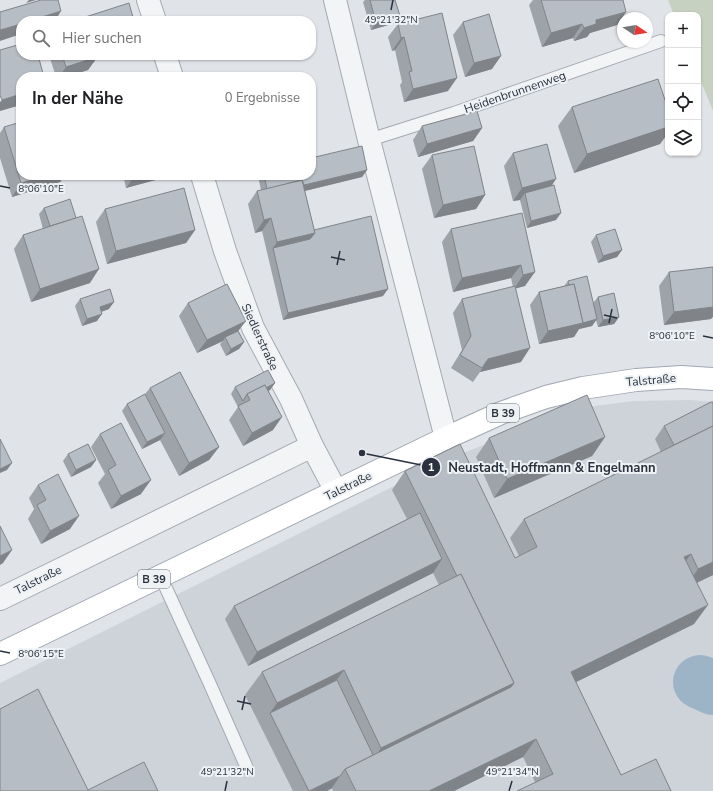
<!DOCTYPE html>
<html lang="de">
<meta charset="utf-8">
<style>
body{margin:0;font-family:"Nunito Sans",sans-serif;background:#f6f6f6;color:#202124}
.controls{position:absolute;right:12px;top:12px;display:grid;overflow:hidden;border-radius:8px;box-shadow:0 1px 3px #0004}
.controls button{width:36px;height:36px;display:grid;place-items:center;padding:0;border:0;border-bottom:1px solid #e0e0e0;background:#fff;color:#202124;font:20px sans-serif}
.compass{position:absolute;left:617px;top:12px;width:36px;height:36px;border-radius:50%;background:#fff;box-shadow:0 1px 3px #0004;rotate:102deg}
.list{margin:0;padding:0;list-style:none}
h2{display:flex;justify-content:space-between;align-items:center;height:52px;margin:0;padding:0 16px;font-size:17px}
h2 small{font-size:13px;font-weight:400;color:#757577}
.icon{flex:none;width:22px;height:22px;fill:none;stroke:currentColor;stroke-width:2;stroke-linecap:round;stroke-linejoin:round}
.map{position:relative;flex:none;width:713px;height:791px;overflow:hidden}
.search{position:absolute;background:#fff;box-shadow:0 1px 3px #0004;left:16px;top:16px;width:300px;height:44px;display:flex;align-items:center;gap:10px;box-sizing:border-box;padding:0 14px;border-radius:16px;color:#757577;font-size:15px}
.panel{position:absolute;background:#fff;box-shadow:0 1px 3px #0004;left:16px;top:72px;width:300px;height:108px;border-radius:16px}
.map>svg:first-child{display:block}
.built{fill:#ced3da}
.green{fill:#c6d1c1}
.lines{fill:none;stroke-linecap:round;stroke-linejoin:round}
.river{stroke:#9db3c6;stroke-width:54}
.lane-casing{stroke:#a5aab2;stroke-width:14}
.street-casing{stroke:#a5aab2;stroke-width:24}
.primary-casing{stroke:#a0a8b3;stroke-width:24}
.lane{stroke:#f2f4f6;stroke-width:12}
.street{stroke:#f2f4f6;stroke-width:22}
.primary{stroke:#fff;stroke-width:22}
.wall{fill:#9da3a9}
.shaded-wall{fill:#808489}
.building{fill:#b7bdc4;stroke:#808489}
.ticks{fill:none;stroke:#29323e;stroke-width:1.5}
.labels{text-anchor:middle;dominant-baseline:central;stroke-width:4;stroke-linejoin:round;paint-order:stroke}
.shield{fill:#eff2f5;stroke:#646c75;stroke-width:1}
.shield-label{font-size:11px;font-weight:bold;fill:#29323e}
.street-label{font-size:12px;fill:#29323e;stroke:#eff2f5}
.ticks-label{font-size:10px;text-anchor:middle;fill:#29323e;stroke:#eff2f5;stroke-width:4;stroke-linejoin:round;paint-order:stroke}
.leader{fill:none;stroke:#29323e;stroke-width:1.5}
.callout-dot{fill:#29323e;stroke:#eff2f5;stroke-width:1.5}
.mark-label{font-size:12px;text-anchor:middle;font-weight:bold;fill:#fff}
.callout-label{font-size:13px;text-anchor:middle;font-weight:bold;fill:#29323e;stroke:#eff2f5;stroke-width:4;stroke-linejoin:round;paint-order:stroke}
</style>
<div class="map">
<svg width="713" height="791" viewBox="0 0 713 791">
<rect width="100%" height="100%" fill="#e0e3e8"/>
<path class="built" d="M690,400L713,402V791H0V683L452,457L586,407L634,401Z"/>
<path class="green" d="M668,0H713V111L698,74V15H674Z"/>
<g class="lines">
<path class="river" d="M700,682L713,688"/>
<defs>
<g id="lane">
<path d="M369,140L454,113L661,41"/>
<path d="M160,575L209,682L247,768"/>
</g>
<g id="street">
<path d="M148,0L155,21"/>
<path d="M335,0L369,140L446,438"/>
<path d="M165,55L172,77"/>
<path d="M202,175L225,251L253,328L291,399L312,446L336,491"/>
<path d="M0,599L312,446"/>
</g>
<path id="primary" d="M0,654L446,438L501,413L546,397L583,388L636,380L681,377L713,379"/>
</defs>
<use href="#lane" class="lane-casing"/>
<use href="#street" class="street-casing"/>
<use href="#primary" class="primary-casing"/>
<use href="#lane" class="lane"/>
<use href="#street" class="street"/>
<use href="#primary" class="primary"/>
</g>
<g class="wall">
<path d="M365,0H395L400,16L395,23L371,30L363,2Z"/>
<path d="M533,0H541L617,25L590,33L587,37L574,41L573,38L542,47L529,5Z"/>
<path d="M463,22L492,69L465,77L453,35Z"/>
<path d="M398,24L448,91L404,102L400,85L402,82L395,50L392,51L388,37Z"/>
<path d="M49,55H108L96,59L88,70L66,77H56Z"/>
<path d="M572,107L668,109V133L660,144L574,173L558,126Z"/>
<path d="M422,126L482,128L473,141L418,157L413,140Z"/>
<path d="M4,127L21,175H65L60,182L12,197L0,158V133Z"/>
<path d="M513,153L552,186L556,220L527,228L520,200L513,201L504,166Z"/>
<path d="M432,155L485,195L476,209L434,218L422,169Z"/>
<path d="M367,170L362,177L305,191L314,230L383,296L283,320L262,231L255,233L248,204L257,191L261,190L258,176L259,175H311Z"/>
<path d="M123,175H161L159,179L126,188Z"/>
<path d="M44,208L90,283L31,302L14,249L23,235L43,229L39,214Z"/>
<path d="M105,209L195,230L186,243L107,264L96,222Z"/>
<path d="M522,213L525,286L515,288L521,362L480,372L473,382L451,368L462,350L453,313L462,299L513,287L511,278L453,292L442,242L451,229Z"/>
<path d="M596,235L622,250L617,257L598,263L591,242Z"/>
<path d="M669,272L711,319L664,325L659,286Z"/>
<path d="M568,281L593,303L598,297L619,317L614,324L598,327L596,320L592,326L579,329L574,337L539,344L530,305L539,292L564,286Z"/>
<path d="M80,299L109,309L101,312L97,321L82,326L75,306Z"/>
<path d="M188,303L238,331L244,342L239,349L226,356L220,344L223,341L197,353L179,316Z"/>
<path d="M275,383L270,390L268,391L273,430L243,446L229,420L238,407L231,394L235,387Z"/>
<path d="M150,388L219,447L209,460L179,476L160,440L142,449L122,411L127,404L145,394Z"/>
<path d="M711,402L713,575L697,583L694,624L576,682L621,775L671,791L535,782L523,757L454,791H333L332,788L327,791H293L245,695L262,672L439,585L433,573L248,666L225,619L234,606L407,519L392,490L405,471L515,558L519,556L510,538L524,519L661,452L655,439L664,426Z"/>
<path d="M100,434L141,494L111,509L98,483L105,474L91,447Z"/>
<path d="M605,437L592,456L494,498L476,457L489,438Z"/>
<path d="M68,454L96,460L91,467L71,477L63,461Z"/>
<path d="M38,485L70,529L41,544L28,519L34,509L29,498Z"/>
</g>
<g class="shaded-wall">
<path d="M29,0H36L26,3Z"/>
<path d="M61,11L55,21H29Z"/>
<path d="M626,12L617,25L590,33L587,37L574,41L584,28L596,20Z"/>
<path d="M400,16L395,23L371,30L376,23Z"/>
<path d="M21,24V34L0,41V30Z"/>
<path d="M582,24L573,38L542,47L551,33Z"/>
<path d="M404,37L395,50L392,51L401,38Z"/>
<path d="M91,55H108L96,59L88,70L66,77H59L66,67Z"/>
<path d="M501,56L492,69L465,77L474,63Z"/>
<path d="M457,78L448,91L404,102L413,89Z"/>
<path d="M21,94V105L0,111V102L2,100Z"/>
<path d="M668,127V133L660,144L574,173L587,154Z"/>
<path d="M482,128L473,141L418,157L427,144Z"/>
<path d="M367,170L362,177L263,201L268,194Z"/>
<path d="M48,175H65L60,182L12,197L21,183Z"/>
<path d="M152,175H161L159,179L126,188L131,181Z"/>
<path d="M556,179L547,193H525L520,200L513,201L522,188Z"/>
<path d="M485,195L476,209L434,218L443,205Z"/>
<path d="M561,213L556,220L527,228L531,221Z"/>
<path d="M271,218L262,231L255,233L264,220Z"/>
<path d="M195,230L186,243L107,264L116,251Z"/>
<path d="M315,233L306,246L273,248L277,242Z"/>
<path d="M622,250L617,257L598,263L603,256Z"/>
<path d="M521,265L511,278L453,292L462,278Z"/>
<path d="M99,269L90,283L31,302L40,289Z"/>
<path d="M535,272L525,286L514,289L523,275Z"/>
<path d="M388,289L383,296L283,320L288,313Z"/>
<path d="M114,302L109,309L95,314L100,307Z"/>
<path d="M713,307V317L711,319L664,325L674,312Z"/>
<path d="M102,314L97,321L82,326L87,319Z"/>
<path d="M619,317L614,324L598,327L603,320Z"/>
<path d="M597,319L592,326L579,329L574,337L539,344L548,331Z"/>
<path d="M246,321L236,334L225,337L223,341L197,353L207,340Z"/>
<path d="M244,342L239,349L226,356L231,349Z"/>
<path d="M530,348L521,362L480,372L488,359Z"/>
<path d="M275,383L270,390L249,402L250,400L249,397Z"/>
<path d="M282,417L273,430L243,446L252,433Z"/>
<path d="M165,433L160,440L142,449L147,442Z"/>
<path d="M605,437L592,456L494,498L507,479Z"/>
<path d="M219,447L209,460L179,476L189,463Z"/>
<path d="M96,460L91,467L71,477L76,470Z"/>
<path d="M12,463L7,470L0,473V469Z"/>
<path d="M151,480L141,494L111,509L121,496Z"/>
<path d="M79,516L70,529L41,544L50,531Z"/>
<path d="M12,550L3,563L0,565V556Z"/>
<path d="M691,554L677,573L684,557Z"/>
<path d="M442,559L433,573L248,666L257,652Z"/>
<path d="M713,562V575L685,588L698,569Z"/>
<path d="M708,605L694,624L558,691L571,672Z"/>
<path d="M344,670L327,693L270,713L277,703Z"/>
<path d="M514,683L498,706L374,758L381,748Z"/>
<path d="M536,739L523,757L454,791H429Z"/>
<path d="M340,776L332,788L327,791H310Z"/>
</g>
<g class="building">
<path d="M41,0H58L61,11L29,21H21V24L0,30V12Z"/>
<path d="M370,0H395L400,16L376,23Z"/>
<path d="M541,0H623L626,12L596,20V24L584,28L582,24L551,33Z"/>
<path d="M129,3L134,21H73Z"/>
<path d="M442,13L457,78L413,89L409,72L412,71L404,37L401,38L398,24Z"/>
<path d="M489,14L501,56L474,63L463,22Z"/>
<path d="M21,44V55H38L44,77H21V94L2,100L0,95V50Z"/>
<path d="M62,55H97V57L66,67Z"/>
<path d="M658,79L668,109V127L587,154L572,107Z"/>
<path d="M477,111L482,128L427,144L422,126Z"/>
<path d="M21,122V175H48L21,183L4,127Z"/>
<path d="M547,144L556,179L522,188L513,153Z"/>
<path d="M362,146L367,170L304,185L302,180L267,189L264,175H311V158Z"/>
<path d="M474,146L485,195L443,205L432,155Z"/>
<path d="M130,175H152L131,181Z"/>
<path d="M302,180L315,233L277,242L271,218L264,220L257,191Z"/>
<path d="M554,185L561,213L531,221L525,193Z"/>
<path d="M184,188L195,230L116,251L105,209Z"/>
<path d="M70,199L76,218L50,226L44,208Z"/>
<path d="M522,213L535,272L523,275L521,265L462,278L451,229Z"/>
<path d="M82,216L99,269L40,289L23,235Z"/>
<path d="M371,216L388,289L288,313L273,248L310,239L315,233L314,230Z"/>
<path d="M615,229L622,250L603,256L596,235Z"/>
<path d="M713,267V307L674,312L669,272Z"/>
<path d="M587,276L597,319L583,323L574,284L569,285L568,281Z"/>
<path d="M227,284L246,321L207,340L188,303Z"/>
<path d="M574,284L583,323L548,331L539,292Z"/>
<path d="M515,286L530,348L488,359L482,368L460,355L471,336L462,299Z"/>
<path d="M110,289L114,302L100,307L102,314L87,319L80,299Z"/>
<path d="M614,293L619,317L603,320L598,297Z"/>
<path d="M238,331L244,342L231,349L225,337Z"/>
<path d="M268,370L275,383L266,388L265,385L247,394L243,401L235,387Z"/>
<path d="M180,372L219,447L189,463L150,388Z"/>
<path d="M265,385L282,417L252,433L238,406L250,400L247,394Z"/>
<path d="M145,394L165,433L147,442L127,404Z"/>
<path d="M587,395L605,437L507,479L489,438Z"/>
<path d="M711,402H713V426L674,445L664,426Z"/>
<path d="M121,423L151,480L121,496L108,470L116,465L100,434Z"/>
<path d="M713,426V562L698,569L691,554L684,557L708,605L571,672L621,775L656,759L671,791H517L553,774L536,739L429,791H356L345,769L511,687L514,683L461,574L457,576L405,471L460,444L515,558L537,547L524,519Z"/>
<path d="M0,439L12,463L0,469Z"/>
<path d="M88,444L96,460L76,470L68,454Z"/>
<path d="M58,474L79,516L50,531L37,505L46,500L38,485Z"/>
<path d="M420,513L442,559L257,652L234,606Z"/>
<path d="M0,526L12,550L0,556Z"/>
<path d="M461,574L514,683L381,748L344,670L277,703L262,672Z"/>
<path d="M337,680L373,755L345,769L340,776L309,791L270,713Z"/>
<path d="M38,689L88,790L144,762L158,791H0V709Z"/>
</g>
<path class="ticks" d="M391,10L393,0M0,186L10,188M331,257L345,260M337,265L340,251M604,315L617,318M609,323L612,309M703,336L713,338M0,651L10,653M237,701L251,704M242,710L245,696M225,791L227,781M509,791L512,781"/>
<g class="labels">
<g class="shield">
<rect x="487" y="404" width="32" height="18" rx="3"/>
<rect x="138" y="570" width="32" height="18" rx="3"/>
</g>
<g class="shield-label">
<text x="503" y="413">B 39</text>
<text x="154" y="579">B 39</text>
</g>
<g class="street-label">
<text transform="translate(515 92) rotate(-19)">Heidenbrunnenweg</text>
<text transform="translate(260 337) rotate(65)">Siedlerstraße</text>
<text transform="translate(651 380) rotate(-5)">Talstraße</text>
<text transform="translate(348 486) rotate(-26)">Talstraße</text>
<text transform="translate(38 580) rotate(-26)">Talstraße</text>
</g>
</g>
<g class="ticks-label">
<text x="391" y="23">49°21'32"N</text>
<text x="41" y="192">8°06'10"E</text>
<text x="672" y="339">8°06'10"E</text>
<text x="41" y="657">8°06'15"E</text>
<text x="227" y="775">49°21'32"N</text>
<text x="512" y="775">49°21'34"N</text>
</g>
<path class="leader" d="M362 453L431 467"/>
<g class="callout-dot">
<circle cx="362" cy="453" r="4"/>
<circle cx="431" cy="467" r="10"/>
</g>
<g class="mark-label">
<text x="431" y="471">1</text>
</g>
<g class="callout-label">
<text x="552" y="472">Neustadt, Hoffmann &amp; Engelmann</text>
</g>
</svg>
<div class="controls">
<button>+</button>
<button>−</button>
<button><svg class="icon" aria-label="locate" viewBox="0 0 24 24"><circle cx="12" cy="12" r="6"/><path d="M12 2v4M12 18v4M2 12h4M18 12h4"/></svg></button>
<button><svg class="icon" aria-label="layers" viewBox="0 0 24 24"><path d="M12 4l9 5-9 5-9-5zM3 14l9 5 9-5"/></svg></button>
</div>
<svg class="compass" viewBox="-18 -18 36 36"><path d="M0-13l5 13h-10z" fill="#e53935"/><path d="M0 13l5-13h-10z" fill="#757577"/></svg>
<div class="search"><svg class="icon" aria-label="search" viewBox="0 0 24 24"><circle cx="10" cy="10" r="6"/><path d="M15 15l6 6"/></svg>Hier suchen</div>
<section class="panel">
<h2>In der Nähe<small>0 Ergebnisse</small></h2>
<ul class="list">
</ul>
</section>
</div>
